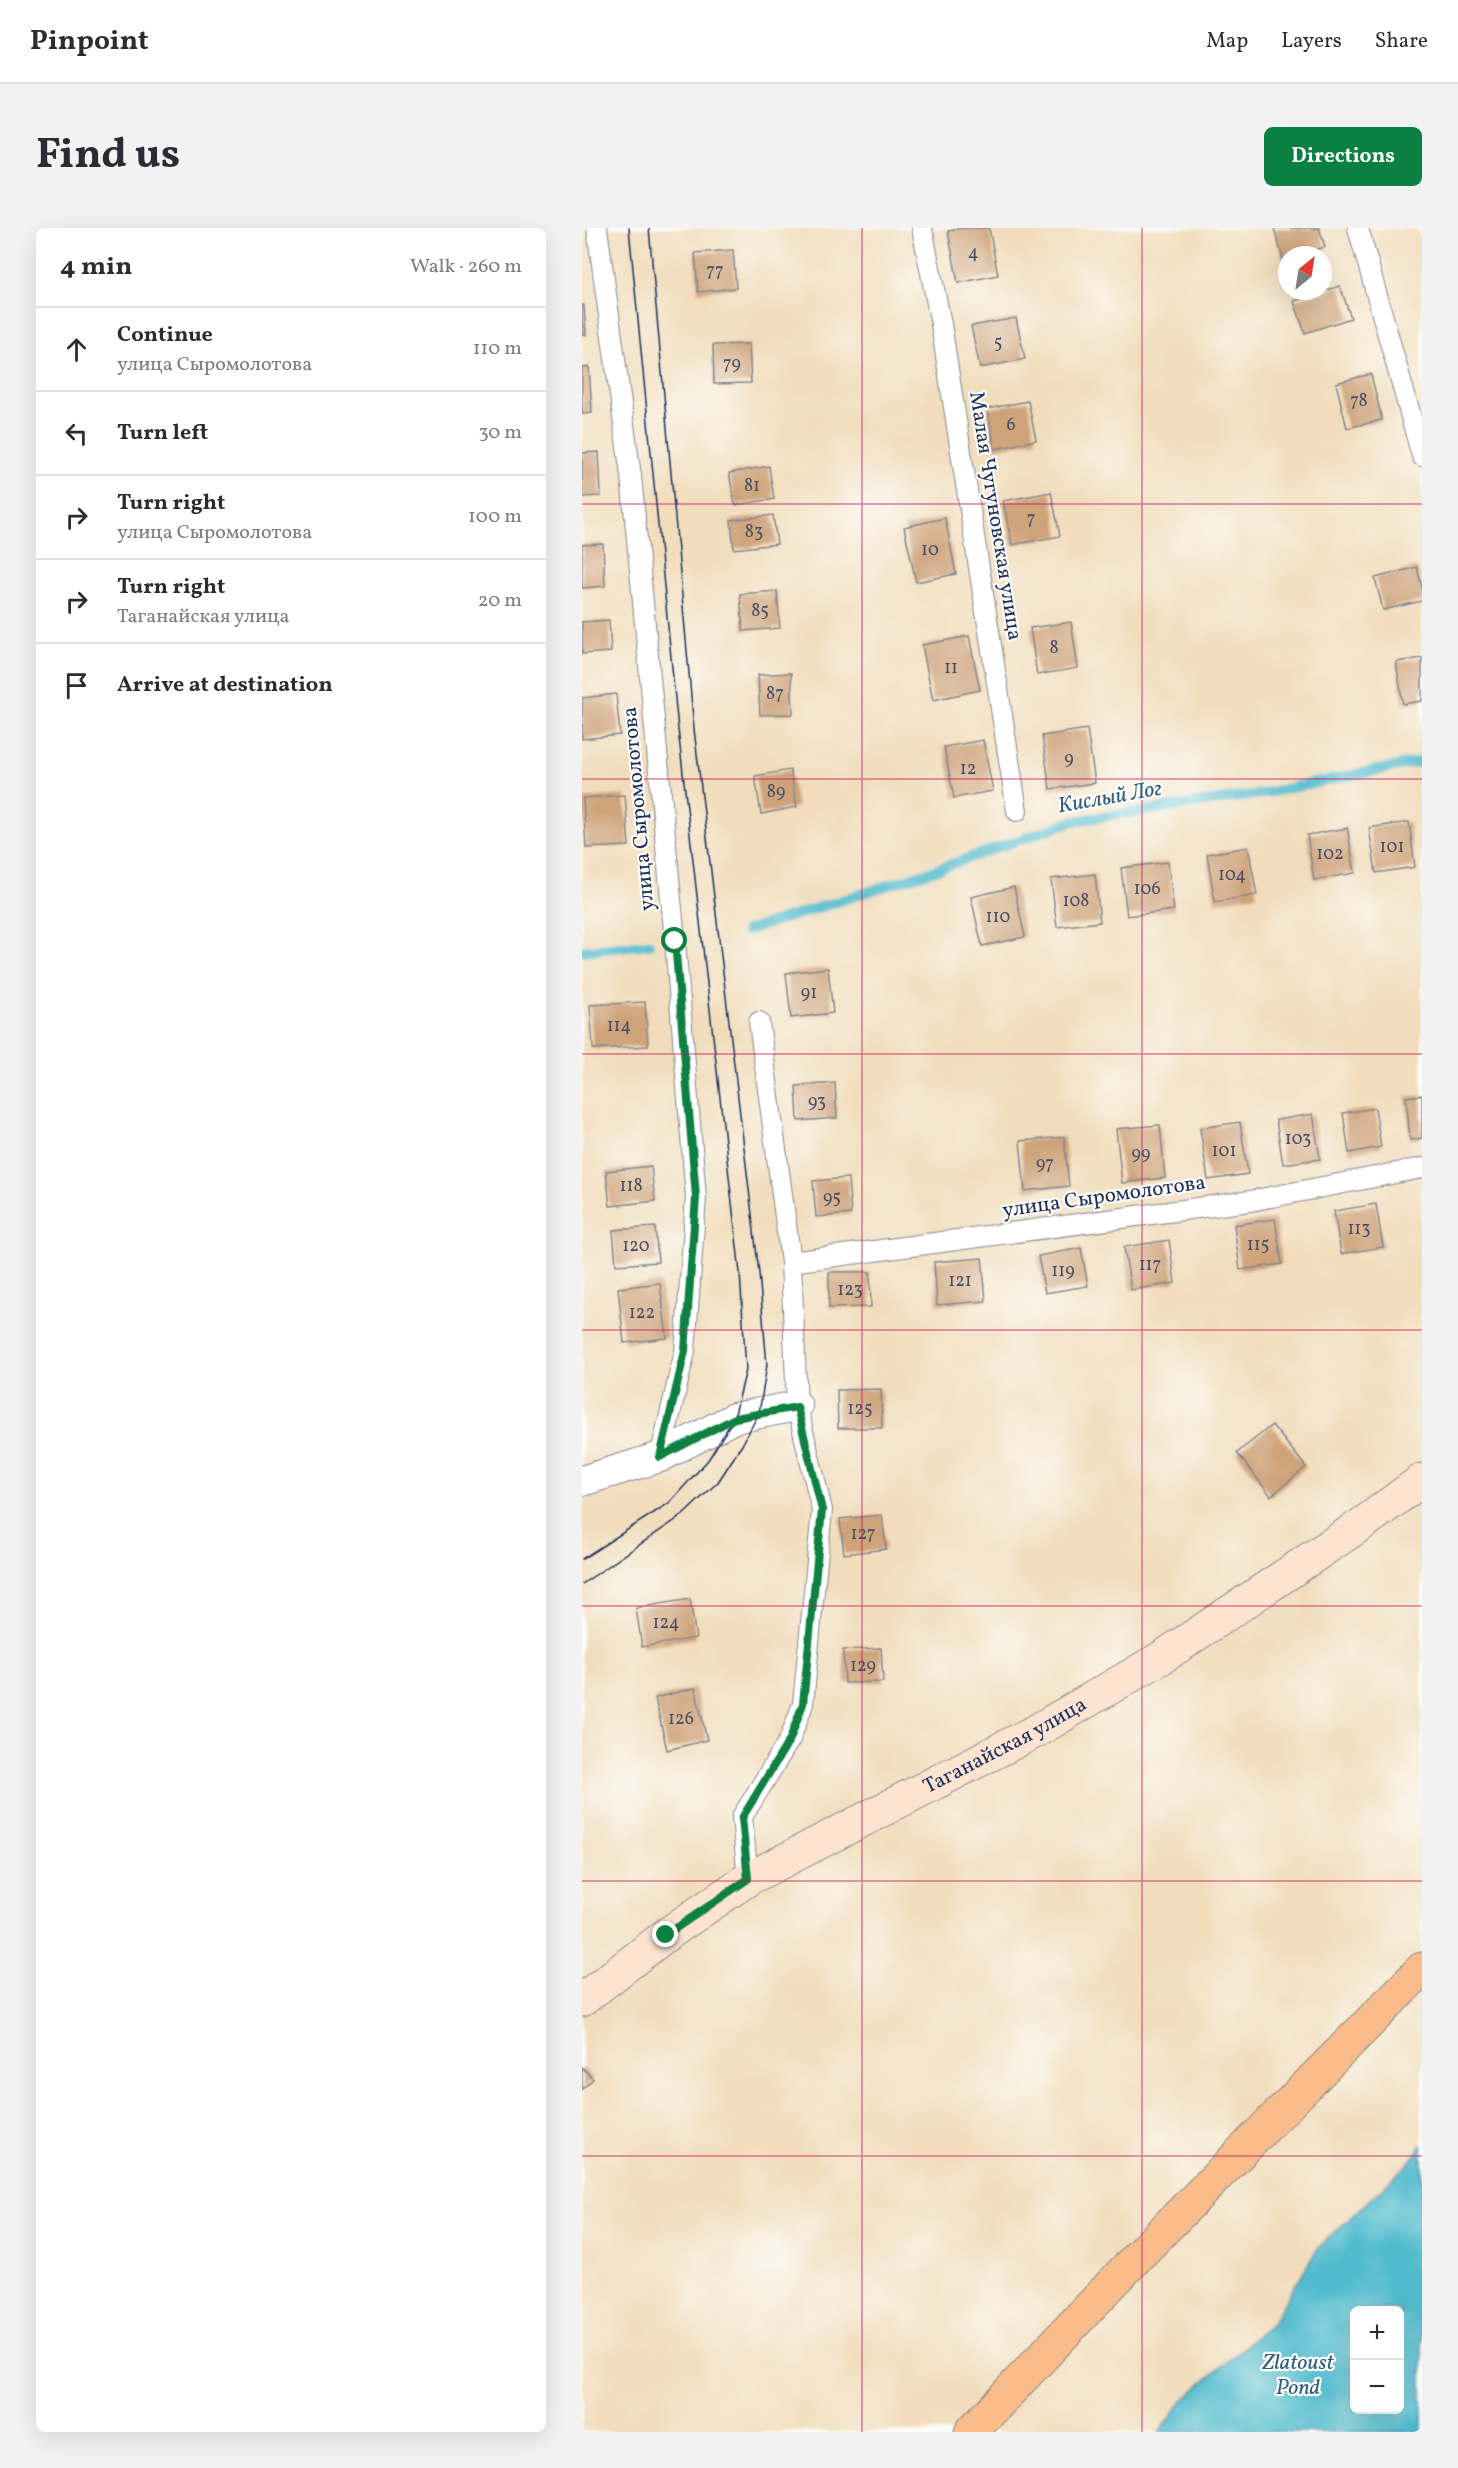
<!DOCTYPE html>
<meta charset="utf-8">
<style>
body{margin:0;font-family:Vollkorn,serif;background:#f2f2f3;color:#2b2b33}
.controls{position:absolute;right:18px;bottom:18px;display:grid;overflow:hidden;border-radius:9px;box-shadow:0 6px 24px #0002}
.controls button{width:54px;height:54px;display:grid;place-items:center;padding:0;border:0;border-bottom:2px solid #e1e1e2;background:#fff;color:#2b2b33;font:30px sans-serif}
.compass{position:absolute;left:696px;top:18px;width:54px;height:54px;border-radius:50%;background:#fff;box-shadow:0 6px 24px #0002;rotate:30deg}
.stop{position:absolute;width:18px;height:18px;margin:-14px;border:4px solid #0b8043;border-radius:50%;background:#fff}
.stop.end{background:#0b8043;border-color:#fff;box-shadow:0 2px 6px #0008}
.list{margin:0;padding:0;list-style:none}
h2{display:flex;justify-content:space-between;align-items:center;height:78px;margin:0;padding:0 24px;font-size:26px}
h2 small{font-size:20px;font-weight:400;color:#7c7c81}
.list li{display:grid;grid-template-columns:39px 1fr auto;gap:18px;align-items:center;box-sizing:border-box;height:84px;padding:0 24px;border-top:2px solid #e1e1e2}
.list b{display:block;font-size:22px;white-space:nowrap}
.list p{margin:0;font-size:20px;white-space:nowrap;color:#7c7c81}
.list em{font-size:20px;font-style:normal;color:#7c7c81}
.icon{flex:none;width:33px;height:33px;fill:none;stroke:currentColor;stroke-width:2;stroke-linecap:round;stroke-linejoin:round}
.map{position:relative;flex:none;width:840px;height:2204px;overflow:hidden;border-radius:9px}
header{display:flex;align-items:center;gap:36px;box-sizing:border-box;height:84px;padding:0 30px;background:#fff;border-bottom:2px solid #e1e1e2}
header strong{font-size:28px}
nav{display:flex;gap:33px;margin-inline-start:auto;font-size:21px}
.intro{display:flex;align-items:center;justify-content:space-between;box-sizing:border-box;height:144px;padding:0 36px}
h1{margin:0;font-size:42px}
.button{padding:15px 27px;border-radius:9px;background:#0b8043;color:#fff;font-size:21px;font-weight:700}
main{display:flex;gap:36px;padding:0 36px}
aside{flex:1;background:#fff;border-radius:9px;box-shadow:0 6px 24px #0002}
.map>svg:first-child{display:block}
.water{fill:#51bbce;stroke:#367596;stroke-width:1.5;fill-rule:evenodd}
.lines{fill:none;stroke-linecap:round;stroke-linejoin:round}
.stream{stroke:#51bbce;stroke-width:10}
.building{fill:#cea37a}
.service-casing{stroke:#86868d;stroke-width:22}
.pedestrian-casing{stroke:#86868d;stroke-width:32}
.secondary-casing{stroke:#86868d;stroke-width:35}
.primary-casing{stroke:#86868d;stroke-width:35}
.service{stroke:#fff;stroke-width:20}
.pedestrian{stroke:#fff;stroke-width:30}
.secondary{stroke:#fde4d0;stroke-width:33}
.primary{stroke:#f9bc8a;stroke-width:33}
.tram{stroke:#1b2f5e;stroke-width:1.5}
.route{stroke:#0b8043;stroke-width:8}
.grid{fill:none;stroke:#c2185b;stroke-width:1.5;stroke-opacity:0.55}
.labels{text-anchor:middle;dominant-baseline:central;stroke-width:4.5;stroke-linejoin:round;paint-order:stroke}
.number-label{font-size:18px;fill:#484c65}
.street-label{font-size:21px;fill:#1b2f5e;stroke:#fdfcf7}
.water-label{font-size:22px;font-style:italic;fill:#2e6085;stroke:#fdfcf7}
</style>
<header>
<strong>Pinpoint</strong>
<nav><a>Map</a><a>Layers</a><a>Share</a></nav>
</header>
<div class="intro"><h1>Find us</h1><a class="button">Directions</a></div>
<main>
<aside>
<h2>4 min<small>Walk · 260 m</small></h2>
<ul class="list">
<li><svg class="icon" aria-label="ahead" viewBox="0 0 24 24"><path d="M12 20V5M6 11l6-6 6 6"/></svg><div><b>Continue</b><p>улица Сыромолотова</p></div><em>110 m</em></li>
<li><svg class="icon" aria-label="left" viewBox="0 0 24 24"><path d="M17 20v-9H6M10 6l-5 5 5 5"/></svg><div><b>Turn left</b></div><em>30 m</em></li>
<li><svg class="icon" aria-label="right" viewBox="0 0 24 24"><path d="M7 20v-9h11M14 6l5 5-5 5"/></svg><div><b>Turn right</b><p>улица Сыромолотова</p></div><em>100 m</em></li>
<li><svg class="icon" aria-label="right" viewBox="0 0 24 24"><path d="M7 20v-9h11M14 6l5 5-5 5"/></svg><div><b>Turn right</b><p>Таганайская улица</p></div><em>20 m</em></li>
<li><svg class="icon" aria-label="arrive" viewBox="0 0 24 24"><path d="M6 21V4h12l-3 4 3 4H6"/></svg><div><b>Arrive at destination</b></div></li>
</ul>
</aside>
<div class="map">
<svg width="840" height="2204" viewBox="0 0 840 2204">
<rect width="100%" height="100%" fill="#fdfcf7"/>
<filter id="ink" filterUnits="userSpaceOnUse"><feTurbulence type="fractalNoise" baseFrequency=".0167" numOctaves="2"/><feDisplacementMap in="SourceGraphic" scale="12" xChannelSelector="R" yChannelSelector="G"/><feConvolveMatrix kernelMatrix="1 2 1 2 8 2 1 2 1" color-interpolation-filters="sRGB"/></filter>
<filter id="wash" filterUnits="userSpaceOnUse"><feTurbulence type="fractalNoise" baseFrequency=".008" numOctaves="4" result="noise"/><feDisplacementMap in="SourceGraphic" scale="24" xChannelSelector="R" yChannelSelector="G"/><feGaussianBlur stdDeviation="1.35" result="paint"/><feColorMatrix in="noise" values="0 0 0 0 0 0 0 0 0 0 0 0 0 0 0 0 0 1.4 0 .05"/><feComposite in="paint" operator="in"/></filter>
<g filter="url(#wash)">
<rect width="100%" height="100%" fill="#f1ddbc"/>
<path class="water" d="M840,1917V2204H577L601,2172L691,2094L736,2020L825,1937ZM772,2082H818V2182H772Z"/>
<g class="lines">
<g class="stream">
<path d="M164,703L353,642L491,593L679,566L840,533"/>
<path d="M0,723L67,716"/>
</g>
</g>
<g id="blocks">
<g class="building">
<path d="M381,0H407L416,47L376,55L366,3Z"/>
<path d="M692,0H737L743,19L715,27H705V30L701,31Z"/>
<path d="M151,22L154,60L116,64L113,25Z"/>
<path d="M758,58L769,90L723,105L712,73Z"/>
<path d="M0,77H2L4,107H0Z"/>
<path d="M434,90L443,131L398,140L389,98Z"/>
<path d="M167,116L169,155L132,156L131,117Z"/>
<path d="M7,139L10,185L0,186V140Z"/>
<path d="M789,146L800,192L765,200L754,155Z"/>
<path d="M446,173L454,212L413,221L405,181Z"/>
<path d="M17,224L19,268L0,269V225Z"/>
<path d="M187,238L192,271L153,277L147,245Z"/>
<path d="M469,264L478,308L430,317L421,273Z"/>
<path d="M191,287L195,316L152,321L149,292Z"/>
<path d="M363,290L374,346L334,354L322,299Z"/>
<path d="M21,316L23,358L0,360V317Z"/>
<path d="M835,339L840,360V373L801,382L793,350Z"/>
<path d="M195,363L198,400L161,403L158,366Z"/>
<path d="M27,392L29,424L0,426V394Z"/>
<path d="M489,394L496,440L455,447L448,400Z"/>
<path d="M387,408L398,462L351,472L340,417Z"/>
<path d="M840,430V473L821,476L814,434Z"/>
<path d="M209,445L211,486L178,487L176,447Z"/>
<path d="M34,466L38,507L0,511V470Z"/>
<path d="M505,501L513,555L468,561L460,508Z"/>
<path d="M401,512L411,563L372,570L362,519Z"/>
<path d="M208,542L215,579L179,586L173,548Z"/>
<path d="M43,567L47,618L4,620L1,570Z"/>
<path d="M827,594L833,639L794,645L787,600Z"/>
<path d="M765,600L773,645L732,652L725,607Z"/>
<path d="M666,619L675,667L633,674L625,626Z"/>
<path d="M586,634L592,682L545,688L539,640Z"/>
<path d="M513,646L518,694L475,699L469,651Z"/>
<path d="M432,659L443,709L400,718L389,669Z"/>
<path d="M246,740L251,785L209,790L204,745Z"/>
<path d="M63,774L66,818L11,821L8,777Z"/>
<path d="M253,855L255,890L216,893L214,858Z"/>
<path d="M840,867V910L828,912L824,869Z"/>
<path d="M793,880L799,919L767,925L761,885Z"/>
<path d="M731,886L738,931L701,936L694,892Z"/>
<path d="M658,894L666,946L626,952L618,900Z"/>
<path d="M578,897L583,950L540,955L534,901Z"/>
<path d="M482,909L487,958L443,963L438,913Z"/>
<path d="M69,938L73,973L28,978L24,943Z"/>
<path d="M266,950L269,986L234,989L231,953Z"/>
<path d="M794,976L801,1019L759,1026L752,983Z"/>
<path d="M693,991L700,1036L658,1042L652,997Z"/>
<path d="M73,999L76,1034L34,1037L31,1002Z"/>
<path d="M587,1012L593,1055L549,1062L542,1019Z"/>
<path d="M499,1020L506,1058L463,1065L456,1028Z"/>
<path d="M400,1030L404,1073L355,1077L352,1034Z"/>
<path d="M247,1044H288L289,1079L247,1080Z"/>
<path d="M78,1055L85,1110L42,1115L36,1060Z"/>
<path d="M299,1161L300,1200H256L255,1162Z"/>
<path d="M690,1197L724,1239L689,1268L655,1225Z"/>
<path d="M300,1287L304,1321L262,1326L258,1291Z"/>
<path d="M108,1371L114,1410L60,1419L54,1380Z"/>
<path d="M299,1420L301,1454L263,1455L261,1422Z"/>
<path d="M113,1460L125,1512L85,1522L73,1470Z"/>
<path d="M0,1839L11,1851L0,1861Z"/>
</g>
</g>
</g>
<g filter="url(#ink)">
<use href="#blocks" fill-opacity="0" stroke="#86868d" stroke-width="1.5"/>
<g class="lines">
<defs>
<g id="service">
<path d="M15,0L49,248L93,713L114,969L103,1123L78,1229"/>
<path d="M340,0L359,96L435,583"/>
<path d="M776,0L840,228"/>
<path d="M209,1034L668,973L840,940"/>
<path d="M166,1651L160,1589L208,1511L221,1476L240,1282L215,1178L209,1034L177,794"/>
</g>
<path id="pedestrian" d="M0,1253L78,1229L152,1190L215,1178"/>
<g id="secondary">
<path id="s1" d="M0,1772L84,1707L166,1651L454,1503L579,1430L783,1294L840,1252"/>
</g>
<path id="primary" d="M389,2204L559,2025L840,1741"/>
</defs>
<use href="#service" class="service-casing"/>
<use href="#pedestrian" class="pedestrian-casing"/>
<use href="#secondary" class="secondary-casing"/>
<use href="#primary" class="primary-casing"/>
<use href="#service" class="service"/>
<use href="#pedestrian" class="pedestrian"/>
<use href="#secondary" class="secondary"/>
<use href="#primary" class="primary"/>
<g class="tram">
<path d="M0,1331L87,1275L126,1232L152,1190L164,1142L158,1045L96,501L47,0"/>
<path d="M0,1356L101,1287L136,1254L160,1217L177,1185L185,1137L177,1045L112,501L67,0"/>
</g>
</g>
</g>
<g class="lines" filter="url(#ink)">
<path class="route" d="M84,1707L166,1651L160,1590L208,1511L221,1476L240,1282L215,1179L153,1190L78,1229L103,1123L114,969L93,713"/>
</g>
<path class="grid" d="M280,0V2204M560,0V2204M0,276H840M0,551H840M0,826H840M0,1102H840M0,1378H840M0,1653H840M0,1928H840"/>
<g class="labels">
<g class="number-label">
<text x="391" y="25">4</text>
<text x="133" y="43">77</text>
<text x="416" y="115">5</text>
<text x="150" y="136">79</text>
<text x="777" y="173">78</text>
<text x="429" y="197">6</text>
<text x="170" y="258">81</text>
<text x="449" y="291">7</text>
<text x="172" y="304">83</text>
<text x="348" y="322">10</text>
<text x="178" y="383">85</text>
<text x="472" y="420">8</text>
<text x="369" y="440">11</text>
<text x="193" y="466">87</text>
<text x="487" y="531">9</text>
<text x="386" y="541">12</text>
<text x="194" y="564">89</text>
<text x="810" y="619">101</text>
<text x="748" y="626">102</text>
<text x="650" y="647">104</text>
<text x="565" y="661">106</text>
<text x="494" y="673">108</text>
<text x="416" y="689">110</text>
<text x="227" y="765">91</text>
<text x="37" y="798">114</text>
<text x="235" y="874">93</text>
<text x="716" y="911">103</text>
<text x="642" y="923">101</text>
<text x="559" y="926">99</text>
<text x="463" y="936">97</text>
<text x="49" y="958">118</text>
<text x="250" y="970">95</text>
<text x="777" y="1001">113</text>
<text x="676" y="1017">115</text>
<text x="54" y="1018">120</text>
<text x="568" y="1037">117</text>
<text x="481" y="1043">119</text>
<text x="378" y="1053">121</text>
<text x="268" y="1062">123</text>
<text x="60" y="1085">122</text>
<text x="278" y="1181">125</text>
<text x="281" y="1306">127</text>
<text x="84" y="1395">124</text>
<text x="281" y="1438">129</text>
<text x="99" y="1491">126</text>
</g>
<g class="street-label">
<text transform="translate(413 288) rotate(81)">Малая Чугуновская улица</text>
<text transform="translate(57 581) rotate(-95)">улица Сыромолотова</text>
<text transform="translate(522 969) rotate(-8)">улица Сыромолотова</text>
<text stroke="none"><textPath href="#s1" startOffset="495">Таганайская улица</textPath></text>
</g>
<g class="water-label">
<text transform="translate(528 570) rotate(-10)">Кислый Лог</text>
<text x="716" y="2135">Zlatoust<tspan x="716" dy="25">Pond</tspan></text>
</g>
</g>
</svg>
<div class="controls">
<button>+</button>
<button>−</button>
</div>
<svg class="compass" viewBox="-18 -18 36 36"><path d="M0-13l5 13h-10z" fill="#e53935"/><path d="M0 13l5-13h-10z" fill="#7c7c81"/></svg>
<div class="stop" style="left:93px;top:713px"></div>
<div class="stop end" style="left:84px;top:1707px"></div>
</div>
</main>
